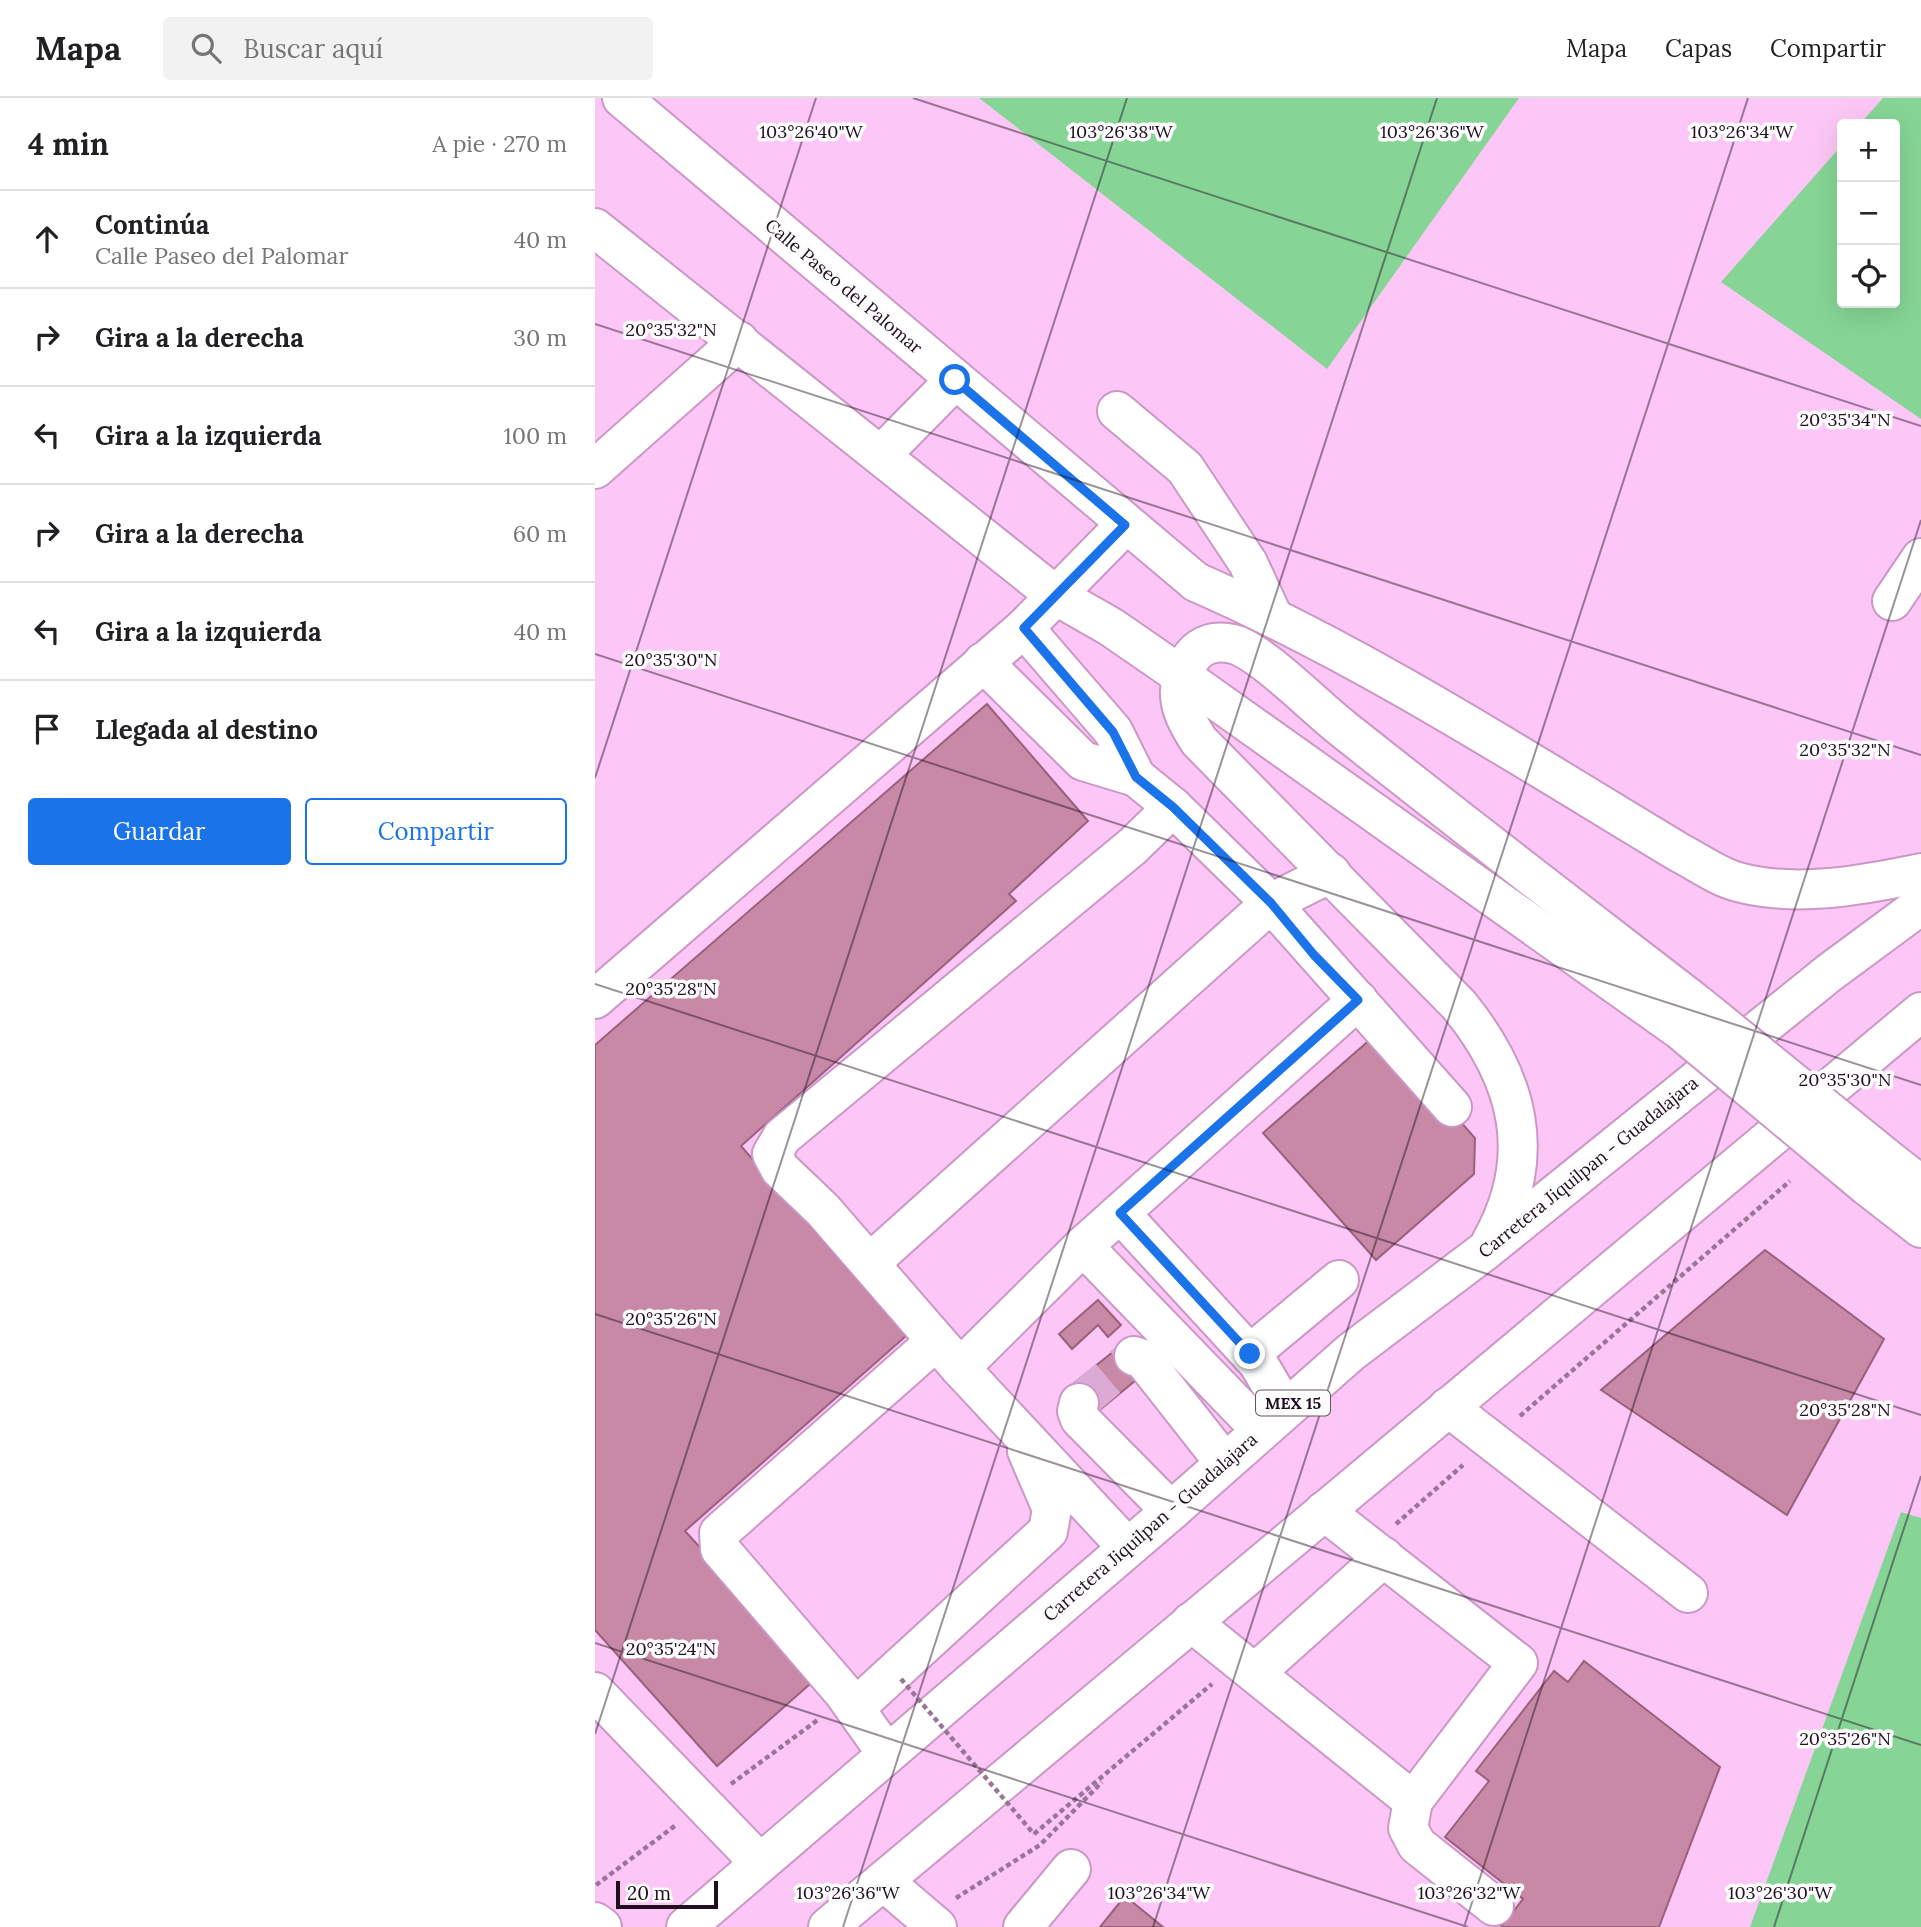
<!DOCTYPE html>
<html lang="es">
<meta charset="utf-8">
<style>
body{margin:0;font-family:Lora,serif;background:#f2f2f2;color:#202124}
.controls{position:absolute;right:21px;top:21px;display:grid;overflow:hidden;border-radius:7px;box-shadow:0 7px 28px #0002}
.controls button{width:63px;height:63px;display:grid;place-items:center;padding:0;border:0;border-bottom:2px solid #e0e0e0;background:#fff;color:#202124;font:35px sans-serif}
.scale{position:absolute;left:21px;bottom:18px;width:102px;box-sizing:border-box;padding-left:7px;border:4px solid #210f20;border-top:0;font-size:19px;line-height:24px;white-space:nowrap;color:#210f20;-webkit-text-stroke:5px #fcfcfc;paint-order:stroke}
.stop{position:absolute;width:21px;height:21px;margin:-16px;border:5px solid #1a73e8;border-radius:50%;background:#fff}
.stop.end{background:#1a73e8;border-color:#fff;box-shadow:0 2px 7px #0008}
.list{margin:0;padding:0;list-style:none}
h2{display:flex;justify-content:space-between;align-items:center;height:91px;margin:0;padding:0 28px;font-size:30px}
h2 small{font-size:23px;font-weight:400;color:#757577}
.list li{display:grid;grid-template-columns:46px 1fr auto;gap:21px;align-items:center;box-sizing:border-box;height:98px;padding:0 28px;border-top:2px solid #e0e0e0}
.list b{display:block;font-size:26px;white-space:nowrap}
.list p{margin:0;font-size:23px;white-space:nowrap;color:#757577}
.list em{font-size:23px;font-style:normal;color:#757577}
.actions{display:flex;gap:14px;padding:21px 28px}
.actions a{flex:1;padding:16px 0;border:2px solid #1a73e8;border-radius:7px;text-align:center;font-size:24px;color:#1a73e8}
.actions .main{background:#1a73e8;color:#fff}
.icon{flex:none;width:38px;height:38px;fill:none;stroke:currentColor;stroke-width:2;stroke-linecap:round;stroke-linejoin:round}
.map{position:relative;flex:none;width:1326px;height:1829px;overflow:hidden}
header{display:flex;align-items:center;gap:42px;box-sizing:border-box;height:98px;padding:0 35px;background:#fff;border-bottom:2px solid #e0e0e0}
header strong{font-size:33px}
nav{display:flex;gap:38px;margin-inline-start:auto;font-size:24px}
.search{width:490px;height:63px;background:#f2f2f2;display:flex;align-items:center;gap:18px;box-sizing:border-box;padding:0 24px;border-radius:7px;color:#757577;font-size:26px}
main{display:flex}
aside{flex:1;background:#fff}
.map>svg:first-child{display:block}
.green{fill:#86d596}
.building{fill:#c789a6;stroke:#9b607c;stroke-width:2}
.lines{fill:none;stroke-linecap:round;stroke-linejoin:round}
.minor-tunnel{stroke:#dbabd6;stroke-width:38;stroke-dasharray:38 19;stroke-linecap:butt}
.minor-casing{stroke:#cb98c6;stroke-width:42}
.highway-casing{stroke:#cb98c6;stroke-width:42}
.path{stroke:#9a7597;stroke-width:4.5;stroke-dasharray:5 3.5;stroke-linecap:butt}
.minor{stroke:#fff;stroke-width:38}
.highway{stroke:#fff;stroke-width:38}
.highway-bridge-casing{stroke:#cb98c6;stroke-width:42;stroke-linecap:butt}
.path-bridge{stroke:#9a7597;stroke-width:4.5;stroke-dasharray:5 3.5;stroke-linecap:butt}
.highway-bridge{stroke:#fff;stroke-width:38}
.route{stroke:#1a73e8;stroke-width:9}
.ticks{fill:none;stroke:#210f20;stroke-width:2;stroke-opacity:0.45}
.labels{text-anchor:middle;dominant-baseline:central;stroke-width:7;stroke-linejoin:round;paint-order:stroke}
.shield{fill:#fcfcfc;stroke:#635662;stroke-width:2}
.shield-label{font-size:16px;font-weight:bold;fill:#210f20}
.street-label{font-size:18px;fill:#210f20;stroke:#fcfcfc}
.ticks-label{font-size:18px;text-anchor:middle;fill:#210f20;stroke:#fcfcfc;stroke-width:7;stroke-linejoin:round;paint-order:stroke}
</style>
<header>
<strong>Mapa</strong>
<div class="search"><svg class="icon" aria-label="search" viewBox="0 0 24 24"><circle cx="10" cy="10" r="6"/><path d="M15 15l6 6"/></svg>Buscar aquí</div>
<nav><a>Mapa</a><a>Capas</a><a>Compartir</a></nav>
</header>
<main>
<aside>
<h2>4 min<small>A pie · 270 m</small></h2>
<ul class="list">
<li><svg class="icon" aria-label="ahead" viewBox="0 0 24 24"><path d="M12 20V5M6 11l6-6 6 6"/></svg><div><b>Continúa</b><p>Calle Paseo del Palomar</p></div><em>40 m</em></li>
<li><svg class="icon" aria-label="right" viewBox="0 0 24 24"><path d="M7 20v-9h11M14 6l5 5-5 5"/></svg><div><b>Gira a la derecha</b></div><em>30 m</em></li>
<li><svg class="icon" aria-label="left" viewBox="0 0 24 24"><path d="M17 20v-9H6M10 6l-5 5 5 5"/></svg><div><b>Gira a la izquierda</b></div><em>100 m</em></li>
<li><svg class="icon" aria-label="right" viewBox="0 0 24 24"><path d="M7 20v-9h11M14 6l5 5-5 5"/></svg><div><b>Gira a la derecha</b></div><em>60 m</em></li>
<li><svg class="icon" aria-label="left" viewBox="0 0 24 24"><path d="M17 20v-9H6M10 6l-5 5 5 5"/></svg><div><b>Gira a la izquierda</b></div><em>40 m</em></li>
<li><svg class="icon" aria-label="arrive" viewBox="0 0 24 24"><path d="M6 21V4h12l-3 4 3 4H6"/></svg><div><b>Llegada al destino</b></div></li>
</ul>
<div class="actions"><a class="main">Guardar</a><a>Compartir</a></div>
</aside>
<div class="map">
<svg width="1326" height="1829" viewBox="0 0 1326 1829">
<rect width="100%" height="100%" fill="#fcc7f6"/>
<g class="green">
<path d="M384,0H924L732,271Z"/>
<path d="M1288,0H1326V321L1126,184L1247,47V205H1300V26H1265Z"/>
<path d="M1306,1414L1326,1420V1829H1155Z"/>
</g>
<g class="building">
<path d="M392,606L493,723L414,796L421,803L146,1048L311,1238L90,1433L223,1579L122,1668L0,1532V947Z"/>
<path d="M785,933L880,1040L879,1076L781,1162L668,1035Z"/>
<path d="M1170,1152L1289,1241L1192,1417L1006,1292Z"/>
<path d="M503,1202L526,1227L513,1239L503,1227L477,1251L464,1236Z"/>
<path d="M529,1245L552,1273L496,1319L472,1291Z"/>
<path d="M989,1563L1125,1669L1064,1829H906L928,1801L850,1739L894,1683L881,1673L959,1573L973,1584Z"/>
<path d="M530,1798L568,1829H505Z"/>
</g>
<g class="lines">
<path class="minor-tunnel" d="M484,1305L539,1258"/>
<defs>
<g id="minor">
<path d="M27,0L601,484"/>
<path d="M0,130L460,497L516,529L587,578"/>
<path d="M522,313L590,370L653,465L677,517"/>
<path d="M286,357L360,282"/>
<path d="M0,371L144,243"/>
<path d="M1297,503L1326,460"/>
<path d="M429,530L518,633L541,679L578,709L676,805L857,1009"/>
<path d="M388,564L488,663L541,679"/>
<path d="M0,901L429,530L530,427"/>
<path d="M525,1115L663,1265L690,1311"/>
<path d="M488,1148L666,1332"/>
<path d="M276,1164L676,805L736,775"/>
<path d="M655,1256L744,1182"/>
<path d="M539,1258L548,1261L629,1364"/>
<path d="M365,1270L488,1148L763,902"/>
<path d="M484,1305L482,1313L485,1321L576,1413"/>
<path d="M853,1309L1093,1495"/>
<path d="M729,1413L923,1565L818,1703L813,1730L822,1747L899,1808"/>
<path d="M532,1449L365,1270L228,1112L185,1071L177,1056L187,1039L538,748L578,709"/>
<path d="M596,1524L818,1703"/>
<path d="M660,1575L789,1459"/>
<path d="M0,1594L165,1765"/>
<path d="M260,1610L453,1433L457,1411L432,1353"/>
<path d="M292,1656L248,1594L125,1451L124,1435L341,1243"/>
<path d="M288,1783L342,1829"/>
<path d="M0,1824L7,1829"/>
<path d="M428,1829L476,1771"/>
</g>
<g id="highway">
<path d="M601,484C770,558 927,660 1085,755C1103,764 1123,779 1143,784C1201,800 1268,787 1326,775"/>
<path d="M587,578L1085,932"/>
<path d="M1295,1063L1326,1087"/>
<path d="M1272,1088L1326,1130"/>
<path d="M896,1144C944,1058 924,981 864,907L604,643C591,623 580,603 587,579C595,553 611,540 638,546C666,553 721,610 747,630C865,724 984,815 1103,907"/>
<path d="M91,1829L576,1413L756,1254L891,1152L1234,875L1326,807"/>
<path d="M233,1829L1326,914"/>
</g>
</defs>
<use href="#minor" class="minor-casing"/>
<use href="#highway" class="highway-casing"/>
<g class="path">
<path d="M925,1318L1195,1083"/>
<path d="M801,1426L868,1367"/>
<path d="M136,1686L224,1621"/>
<path d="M439,1736L617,1586"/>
<path d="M1,1787L81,1727"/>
<path d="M361,1800L445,1747L507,1684"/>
</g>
<use href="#minor" class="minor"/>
<use href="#highway" class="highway"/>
<defs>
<g id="highway-bridge">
<path d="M1103,907L1295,1063"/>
<path d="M1085,932L1272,1088"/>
</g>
</defs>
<use href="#highway-bridge" class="highway-bridge-casing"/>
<path class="path-bridge" d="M306,1581L439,1736"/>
<use href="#highway-bridge" class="highway-bridge"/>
</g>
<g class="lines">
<path class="route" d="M360,282L530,427L429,530L518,634L541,679L578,709L676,805L719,857L763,902L525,1115L655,1256"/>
</g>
<path class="ticks" d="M318,0L1326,328M0,226L1326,657M0,556L1326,987M0,680L221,0M0,886L1326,1317M0,1216L1326,1647M0,1545L873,1829M0,1636L532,0M248,1829L842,0M558,1829L1153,0M869,1829L1326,422M1179,1829L1326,1378"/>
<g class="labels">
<rect class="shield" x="661" y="1292.5" width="74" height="25" rx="5"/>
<g class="shield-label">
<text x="698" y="1305">MEX 15</text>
</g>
<g class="street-label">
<text transform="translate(249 188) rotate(40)">Calle Paseo del Palomar</text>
<text transform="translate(993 1069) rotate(-39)">Carretera Jiquilpan - Guadalajara</text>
<text transform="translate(555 1429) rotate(-41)">Carretera Jiquilpan - Guadalajara</text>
</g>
</g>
<g class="ticks-label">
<text x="216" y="40">103°26'40"W</text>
<text x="526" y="40">103°26'38"W</text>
<text x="837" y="40">103°26'36"W</text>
<text x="1147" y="40">103°26'34"W</text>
<text x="76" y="238">20°35'32"N</text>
<text x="1250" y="328">20°35'34"N</text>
<text x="76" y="568">20°35'30"N</text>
<text x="1250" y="658">20°35'32"N</text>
<text x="76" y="897">20°35'28"N</text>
<text x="1250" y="988">20°35'30"N</text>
<text x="76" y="1227">20°35'26"N</text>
<text x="1250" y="1318">20°35'28"N</text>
<text x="76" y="1557">20°35'24"N</text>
<text x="1250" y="1647">20°35'26"N</text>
<text x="253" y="1801">103°26'36"W</text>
<text x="564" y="1801">103°26'34"W</text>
<text x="874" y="1801">103°26'32"W</text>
<text x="1185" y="1801">103°26'30"W</text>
</g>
</svg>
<div class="controls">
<button>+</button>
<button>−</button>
<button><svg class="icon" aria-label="locate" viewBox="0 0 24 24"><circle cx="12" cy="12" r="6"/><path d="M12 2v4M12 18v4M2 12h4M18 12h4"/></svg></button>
</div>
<div class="scale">20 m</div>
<div class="stop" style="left:360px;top:282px"></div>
<div class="stop end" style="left:655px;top:1256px"></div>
</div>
</main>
